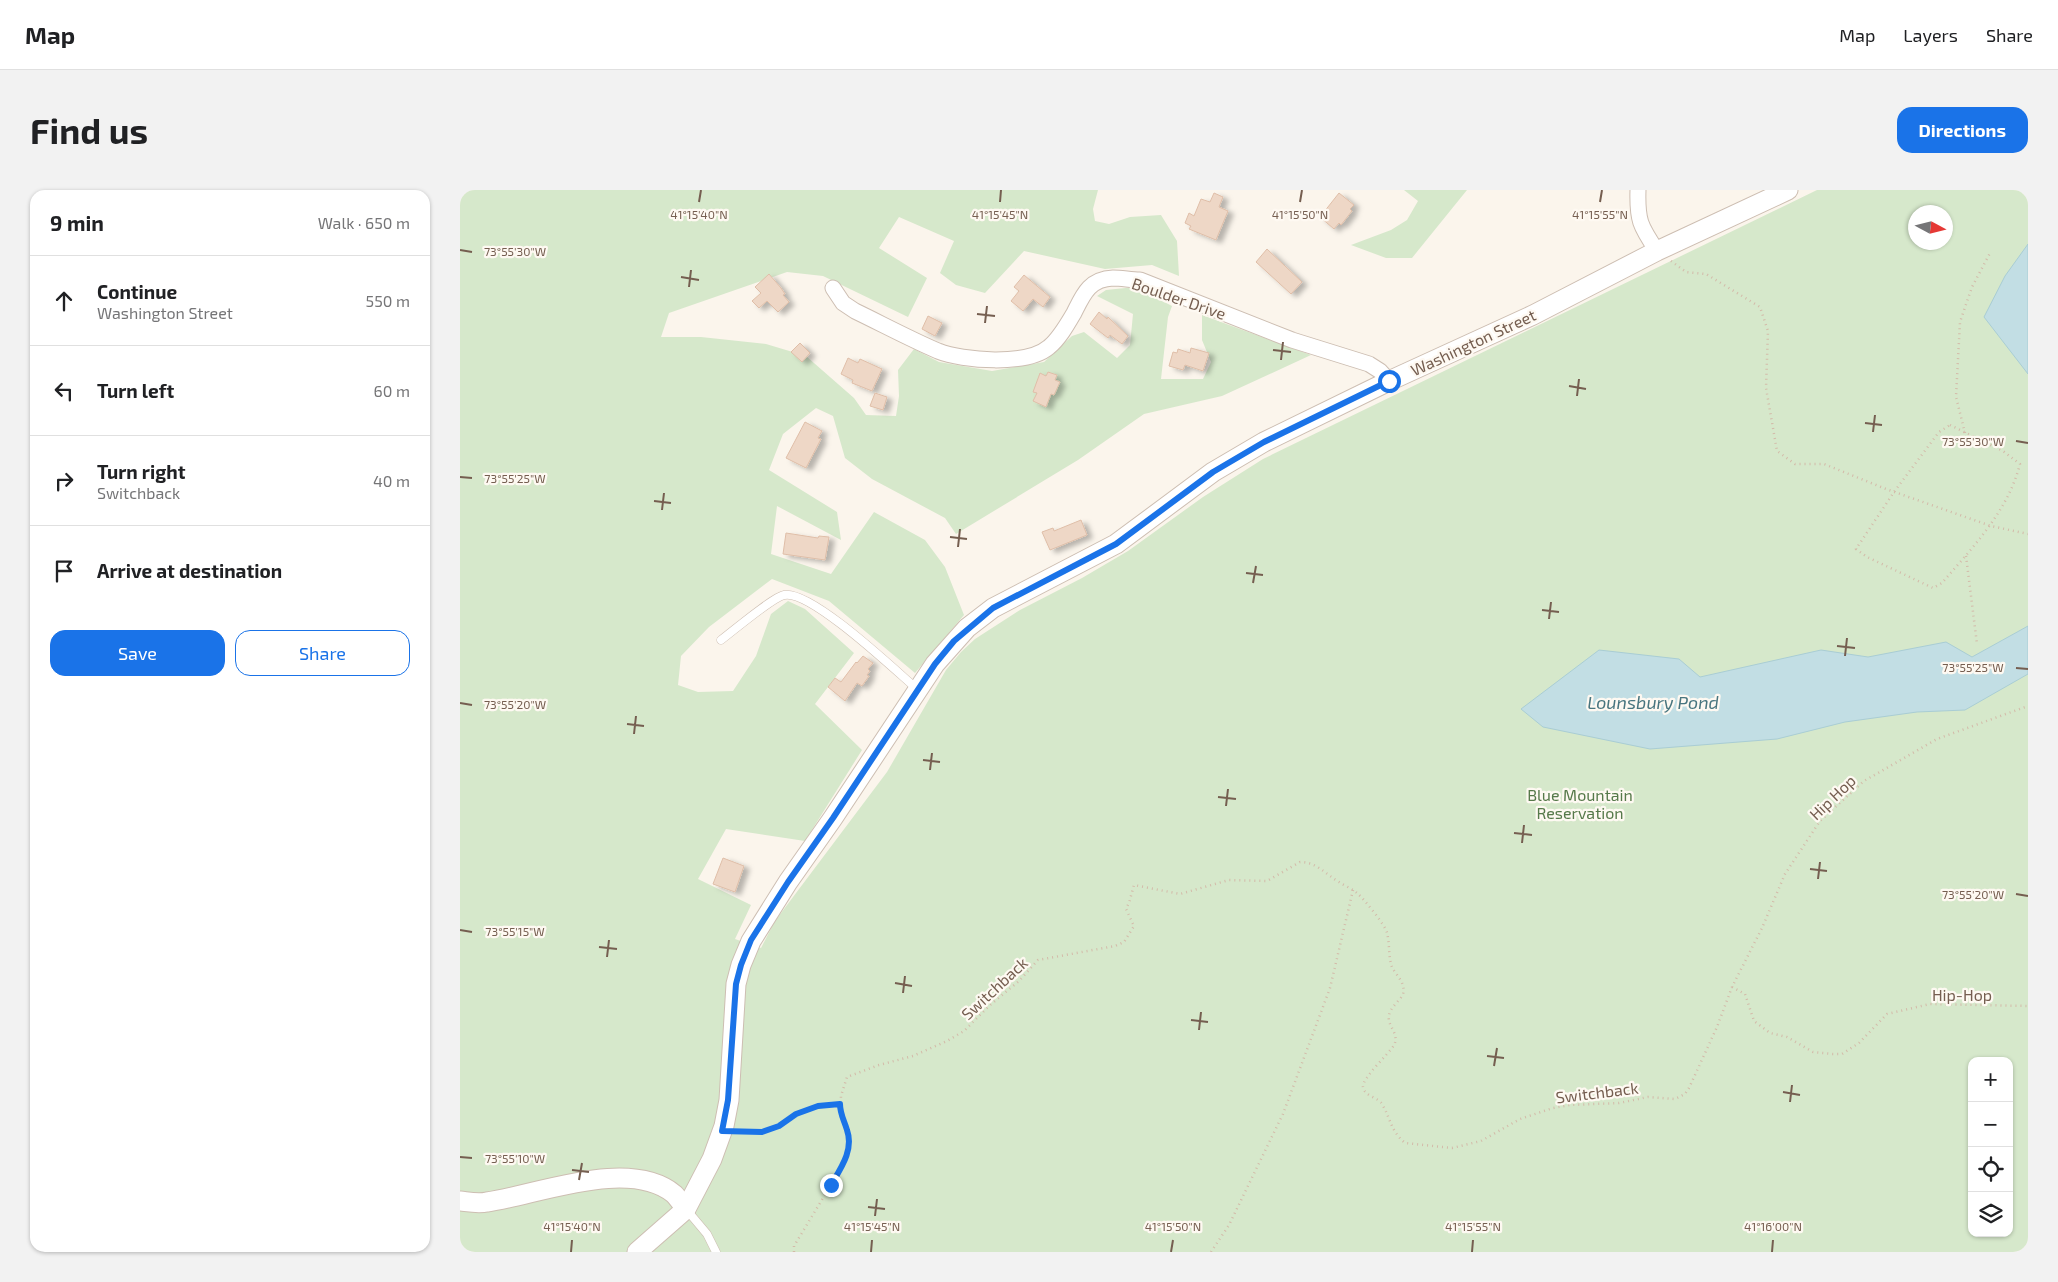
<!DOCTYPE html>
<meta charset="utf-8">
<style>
body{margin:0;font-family:"Exo 2",sans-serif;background:#f2f2f2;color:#202124}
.controls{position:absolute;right:15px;bottom:15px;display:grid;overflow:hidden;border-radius:10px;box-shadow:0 1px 4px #0004}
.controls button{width:45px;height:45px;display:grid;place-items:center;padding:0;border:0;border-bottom:1px solid #e0e0e0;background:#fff;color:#202124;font:25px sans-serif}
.compass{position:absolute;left:1448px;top:15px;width:45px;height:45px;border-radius:50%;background:#fff;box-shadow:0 1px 4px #0004;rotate:97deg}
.stop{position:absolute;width:15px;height:15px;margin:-11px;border:4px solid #1a73e8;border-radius:50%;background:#fff}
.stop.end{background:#1a73e8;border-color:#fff;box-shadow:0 1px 5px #0008}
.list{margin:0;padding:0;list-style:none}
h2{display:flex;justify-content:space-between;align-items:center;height:65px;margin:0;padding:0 20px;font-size:21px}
h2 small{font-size:16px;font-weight:400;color:#757577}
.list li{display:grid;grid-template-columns:32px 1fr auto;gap:15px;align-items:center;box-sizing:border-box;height:90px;padding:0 20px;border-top:1px solid #e0e0e0}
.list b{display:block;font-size:19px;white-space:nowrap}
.list p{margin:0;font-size:16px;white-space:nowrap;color:#757577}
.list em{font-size:16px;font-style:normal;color:#757577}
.actions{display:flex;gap:10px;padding:15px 20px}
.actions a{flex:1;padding:11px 0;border:1px solid #1a73e8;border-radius:15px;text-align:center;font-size:18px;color:#1a73e8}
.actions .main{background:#1a73e8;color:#fff}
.icon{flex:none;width:28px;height:28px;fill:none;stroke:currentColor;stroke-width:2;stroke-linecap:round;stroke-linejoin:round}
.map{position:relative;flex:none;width:1568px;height:1062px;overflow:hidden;border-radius:15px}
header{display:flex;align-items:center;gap:30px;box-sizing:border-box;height:70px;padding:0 25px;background:#fff;border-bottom:1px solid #e0e0e0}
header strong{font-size:24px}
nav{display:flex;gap:28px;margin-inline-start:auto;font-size:18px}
.intro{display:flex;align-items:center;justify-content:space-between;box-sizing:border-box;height:120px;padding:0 30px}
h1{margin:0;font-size:35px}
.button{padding:12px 22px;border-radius:15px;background:#1a73e8;color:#fff;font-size:18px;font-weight:700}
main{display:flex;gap:30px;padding:0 30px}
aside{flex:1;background:#fff;border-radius:15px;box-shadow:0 1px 4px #0004}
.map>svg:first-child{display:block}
.green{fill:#d6e8cb;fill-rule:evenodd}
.water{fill:#c2dee4;stroke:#a9cdd4}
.building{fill:#eed7c6;stroke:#dfbea8;filter:url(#shadow)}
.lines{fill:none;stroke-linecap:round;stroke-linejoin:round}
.service-casing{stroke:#cdbeb2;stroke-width:9}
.minor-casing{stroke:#cdbeb2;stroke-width:17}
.tertiary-casing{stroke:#cdbeb2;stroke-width:21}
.path{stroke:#d3baa9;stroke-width:2.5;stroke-dasharray:1 4;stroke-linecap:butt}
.service{stroke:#fff;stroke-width:8}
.minor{stroke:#fff;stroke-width:15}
.tertiary{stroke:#fff;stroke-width:19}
.route{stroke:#1a73e8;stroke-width:6}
.ticks{fill:none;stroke:#755e50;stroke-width:2}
.labels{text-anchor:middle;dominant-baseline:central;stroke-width:4.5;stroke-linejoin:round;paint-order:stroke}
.street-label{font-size:16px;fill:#755e50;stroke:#fef9f2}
.park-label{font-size:16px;fill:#56794a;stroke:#fef9f2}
.water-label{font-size:18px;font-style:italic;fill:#48757f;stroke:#fef9f2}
.ticks-label{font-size:12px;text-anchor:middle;fill:#755e50;stroke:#fef9f2;stroke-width:4.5;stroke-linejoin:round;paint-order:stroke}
</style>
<header>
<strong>Map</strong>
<nav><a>Map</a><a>Layers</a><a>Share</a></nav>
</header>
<div class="intro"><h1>Find us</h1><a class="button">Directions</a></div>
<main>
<aside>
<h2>9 min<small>Walk · 650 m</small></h2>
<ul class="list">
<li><svg class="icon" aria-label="ahead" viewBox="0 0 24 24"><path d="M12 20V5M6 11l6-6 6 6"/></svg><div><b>Continue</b><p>Washington Street</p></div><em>550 m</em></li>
<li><svg class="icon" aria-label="left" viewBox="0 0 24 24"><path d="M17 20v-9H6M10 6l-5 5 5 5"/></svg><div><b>Turn left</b></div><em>60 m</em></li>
<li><svg class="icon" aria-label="right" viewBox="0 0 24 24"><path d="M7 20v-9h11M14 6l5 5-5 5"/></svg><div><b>Turn right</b><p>Switchback</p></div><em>40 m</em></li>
<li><svg class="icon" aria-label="arrive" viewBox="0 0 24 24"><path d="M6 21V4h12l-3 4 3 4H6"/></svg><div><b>Arrive at destination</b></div></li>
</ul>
<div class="actions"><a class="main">Save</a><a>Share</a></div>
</aside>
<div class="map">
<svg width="1568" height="1062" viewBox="0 0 1568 1062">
<defs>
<filter id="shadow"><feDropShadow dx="5.5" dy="3" stdDeviation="2.5" flood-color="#0004"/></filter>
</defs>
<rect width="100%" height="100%" fill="#fbf5ec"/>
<g class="green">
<path d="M0,0H638L633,19L635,31L649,34L670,27L701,25L717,51L719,86L692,75L645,79L564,61L525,103L496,95L480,83L494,51L439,27L419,58L467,88L448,127L363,86L327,82L209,123L201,147H241L306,154L346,166L394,208L406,225L436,226L439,206L438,180L454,159L479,172L532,181L584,172L612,146L624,142L657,168L670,155L673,124L637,106L646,100L675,97L712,116L708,127L701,189H743L751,172L742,150V125L851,165L762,206L684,224L618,270L496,344L485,328L412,289L385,268L373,226L356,218L323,244L309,280L377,322L381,350L317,316L311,364L371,384L414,322L465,350L485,377L504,425L455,483L369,411L312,389L249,437L221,466L218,495L238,502L273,501L296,466L311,424L328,411L345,419L394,463L355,514L402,560L345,651L266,639L238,689L291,715L275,749L301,758L315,731L427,582L486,480L501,462L515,449L560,420L622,388L668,361L743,307L803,269L1357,0H1568V1062H0ZM1456,22H1486V52H1456ZM1512,871H1549V1043H1512Z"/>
<path d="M944,0H1007L952,68H926L891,55L931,40L947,30L958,11Z"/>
</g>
<g class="water">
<path d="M1568,54V184L1524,127L1545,86Z"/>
<path d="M1568,436V484L1505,520L1457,522L1385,532L1317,549L1190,559L1083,537L1061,519L1139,460L1219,469L1240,487L1361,460L1408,467L1486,452L1512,467Z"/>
</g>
<g class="building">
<path d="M754,3L763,7L759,17L768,21L756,50L729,39L731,36L725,33L729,23L734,26L741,9L750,12Z"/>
<path d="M879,3L894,15L890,19L892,21L881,35L879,33L874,39L860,27Z"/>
<path d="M807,59L842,92L831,104L796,72Z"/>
<path d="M309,84L321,98L325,104L323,105L329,112L318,122L307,111L299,118L292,111L301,103L295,97Z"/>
<path d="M564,85L590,107L583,117L573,109L563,121L551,111L559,101L554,97Z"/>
<path d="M639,122L647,129L648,127L668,146L662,154L650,145L648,148L630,134Z"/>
<path d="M468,126L482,133L475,146L462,139Z"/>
<path d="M340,153L350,163L342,172L331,162Z"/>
<path d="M731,158L749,163L743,181L725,175L723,180L709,176L713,162L717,163L718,159L730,163Z"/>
<path d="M388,168L398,173L400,169L422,179L412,201L392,193L393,190L381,184Z"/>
<path d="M588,182L597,185L595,190L600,192L594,205L591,204L586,217L573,211L577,203L573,202L580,183L586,186Z"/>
<path d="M415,203L427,207L423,220L410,216Z"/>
<path d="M345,232L362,241L358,248L361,249L346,278L326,268Z"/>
<path d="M621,330L627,345L590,360L582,342L593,338L594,341Z"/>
<path d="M326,343L358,348L359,346L369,347L365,370L323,364Z"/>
<path d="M403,466L413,473L408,479L410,481L407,485L409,486L402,496L397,493L385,511L368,497L375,488L381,492L396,472L397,473Z"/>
<path d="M263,668L284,676L275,702L253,694Z"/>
</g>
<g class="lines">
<defs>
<g id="service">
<path d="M261,450C273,441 313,407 324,405C350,399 435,480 457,499"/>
<path d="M226,1019L247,1044L256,1062"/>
</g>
<g id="minor">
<path d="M1178,0C1177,30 1180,36 1197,61"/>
<path d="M373,98L383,113L395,121C422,134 450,149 478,161C503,171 567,176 589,157C599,149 607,135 614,123C623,105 629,89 653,88C662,88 671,90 680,90L832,150L909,174L920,181L929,191"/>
</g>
<g id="tertiary">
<path d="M0,1011C9,1012 18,1014 27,1012C77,1005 169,967 214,1004C218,1008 222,1014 226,1019"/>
<path d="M177,1062L226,1019L252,969L264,936L269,910L276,794L281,775L291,751L328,692L373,628L475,474L507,438L533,418L656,354L753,282L804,252L929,191L1073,125L1197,61L1328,0"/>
</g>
</defs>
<use href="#service" class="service-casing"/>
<use href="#minor" class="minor-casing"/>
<use href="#tertiary" class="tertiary-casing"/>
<g class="path">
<path d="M1211,71L1226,82L1246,84L1300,117L1308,141L1306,198L1317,261L1335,274H1364L1426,299L1531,336L1568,344"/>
<path d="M1490,235L1543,261L1560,274C1548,321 1513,357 1482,393L1473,398L1407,367L1396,359L1434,302L1479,242Z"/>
<path d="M1505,243L1496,207L1500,132L1512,97L1530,63"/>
<path d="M1506,366L1517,454"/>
<path d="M1272,797L1285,804L1294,831L1310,843L1327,847L1353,862L1373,864H1382L1399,853L1427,824L1470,814L1568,816"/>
<path d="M279,942H302L319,936L336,924L358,916L381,914"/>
<path d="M334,1062V1056L383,975L388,954L387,940L380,924L381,906L387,887L419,875L453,866L487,851L504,841L529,816L559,791L578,770L655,756L664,752L674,736L666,719L669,713L674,695L720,704L769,690L807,691L840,672C857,672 865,684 879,692C885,696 893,699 898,704C904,709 926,736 927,743C930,754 928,766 932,777C936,785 946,793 943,804C940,811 930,817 929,826C927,836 940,844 934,855C928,865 902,888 903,897C905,907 918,907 922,914C931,929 930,940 945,953L992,958L1021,951L1060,929L1093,918L1110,915L1159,913L1188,907L1215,909L1225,904L1229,898L1257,837L1272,797L1302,738L1325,684L1360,631L1404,591L1477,549L1568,516"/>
<path d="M751,1062L769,1035L823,924L870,798L893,700"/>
</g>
<use href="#service" class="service"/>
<use href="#minor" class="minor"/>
<use href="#tertiary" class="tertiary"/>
</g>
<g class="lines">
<path class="route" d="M371,995C381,978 394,960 387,940C384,930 380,924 380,914L358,916L336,924L319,936L302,942L262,941L268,910L276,794L281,775L291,750L328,692L373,628L475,474L494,451L533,418L656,354L753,282L804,252L929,191"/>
</g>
<path class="ticks" d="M239,12L241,0M540,12L541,0M840,12L842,0M1140,12L1142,0M0,60L12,62M221,87L239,90M229,97L231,80M517,124L535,126M525,133L527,116M813,160L831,162M821,170L823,152M1109,196L1126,199M1117,206L1119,189M1405,233L1422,235M1413,242L1415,225M1556,251L1568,253M0,287L12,288M194,311L211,313M202,320L204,303M490,347L507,349M498,357L500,339M786,383L803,385M793,393L796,376M1082,420L1099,422M1089,429L1091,412M1377,456L1395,458M1385,466L1387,448M1556,478L1568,479M0,513L12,515M167,534L184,536M174,544L176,526M463,570L480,572M470,580L472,563M758,607L776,609M766,616L768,599M1054,643L1072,645M1062,653L1064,635M1350,679L1367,681M1358,689L1360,672M1556,704L1568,706M0,740L12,742M139,757L157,759M147,767L149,750M435,793L452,796M443,803L445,786M731,830L748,832M739,840L741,822M1027,866L1044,868M1034,876L1037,858M1323,902L1340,905M1330,912L1332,895M0,967L12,968M112,980L129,982M119,990L122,973M408,1017L425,1019M415,1026L417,1009M111,1062L112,1050M411,1062L412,1050M711,1062L713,1050M1012,1062L1013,1050M1312,1062L1313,1050"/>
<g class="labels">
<g class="street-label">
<text transform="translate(719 108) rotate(19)">Boulder Drive</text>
<text transform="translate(1013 152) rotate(-25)">Washington Street</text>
<text transform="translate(1372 607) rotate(-44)">Hip Hop</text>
<text transform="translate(534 798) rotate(-43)">Switchback</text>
<text x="1502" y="804">Hip-Hop</text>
<text transform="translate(1137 902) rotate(-7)">Switchback</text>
</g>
<g class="park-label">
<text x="1120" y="604">Blue Mountain<tspan x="1120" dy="18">Reservation</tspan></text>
</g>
<g class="water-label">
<text x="1193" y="512">Lounsbury Pond</text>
</g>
</g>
<g class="ticks-label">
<text x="239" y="29">41°15'40"N</text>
<text x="540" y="29">41°15'45"N</text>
<text x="840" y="29">41°15'50"N</text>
<text x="1140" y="29">41°15'55"N</text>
<text x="55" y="66">73°55'30"W</text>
<text x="1513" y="256">73°55'30"W</text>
<text x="55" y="293">73°55'25"W</text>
<text x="1513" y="482">73°55'25"W</text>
<text x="55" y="519">73°55'20"W</text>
<text x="1513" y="709">73°55'20"W</text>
<text x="55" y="746">73°55'15"W</text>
<text x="55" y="973">73°55'10"W</text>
<text x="112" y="1041">41°15'40"N</text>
<text x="412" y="1041">41°15'45"N</text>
<text x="713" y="1041">41°15'50"N</text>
<text x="1013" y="1041">41°15'55"N</text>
<text x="1313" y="1041">41°16'00"N</text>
</g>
</svg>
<div class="controls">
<button>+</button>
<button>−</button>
<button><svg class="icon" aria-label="locate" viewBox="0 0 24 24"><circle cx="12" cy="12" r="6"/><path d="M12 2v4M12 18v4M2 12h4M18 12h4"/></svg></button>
<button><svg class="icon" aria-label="layers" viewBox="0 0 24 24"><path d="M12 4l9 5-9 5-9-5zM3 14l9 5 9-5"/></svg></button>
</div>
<svg class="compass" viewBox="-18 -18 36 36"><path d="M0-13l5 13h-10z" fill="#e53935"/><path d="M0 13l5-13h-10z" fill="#757577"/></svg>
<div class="stop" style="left:929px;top:191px"></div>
<div class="stop end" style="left:371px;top:995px"></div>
</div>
</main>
